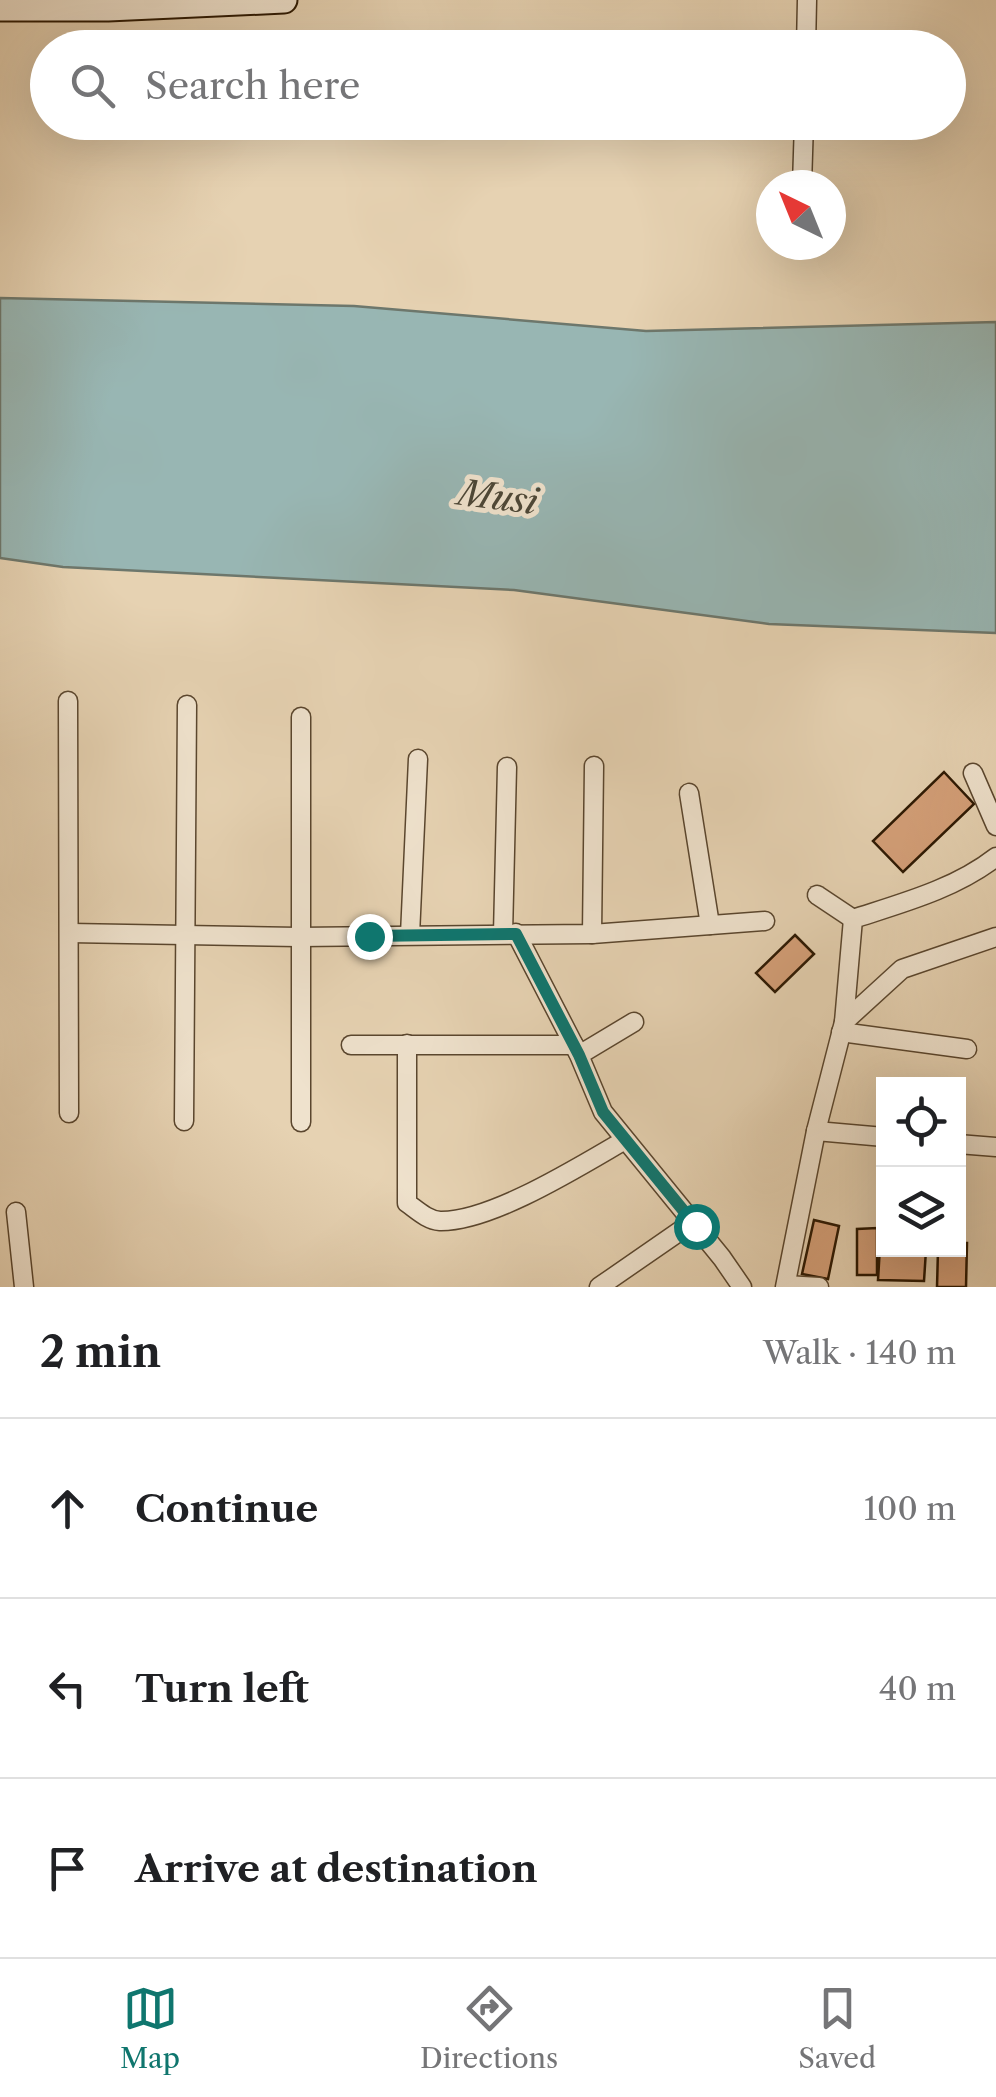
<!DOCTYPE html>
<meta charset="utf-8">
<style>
body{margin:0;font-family:"Libre Caslon Text",serif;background:#f6f6f6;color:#202124}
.controls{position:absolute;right:30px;bottom:30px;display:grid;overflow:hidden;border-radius:0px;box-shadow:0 10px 40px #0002}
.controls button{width:90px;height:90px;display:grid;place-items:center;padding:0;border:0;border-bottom:2px solid #e0e0e0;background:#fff;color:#202124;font:50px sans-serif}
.compass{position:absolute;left:756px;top:170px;width:90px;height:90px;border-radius:50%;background:#fff;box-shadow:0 10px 40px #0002;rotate:317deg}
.stop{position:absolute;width:30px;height:30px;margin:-22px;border:8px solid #0f766e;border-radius:50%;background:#fff}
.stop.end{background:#0f766e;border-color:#fff;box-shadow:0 2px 10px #0008}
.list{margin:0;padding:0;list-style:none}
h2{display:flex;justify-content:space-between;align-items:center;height:130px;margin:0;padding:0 40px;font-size:42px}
h2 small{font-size:32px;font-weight:400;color:#757577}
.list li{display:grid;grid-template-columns:65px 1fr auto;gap:30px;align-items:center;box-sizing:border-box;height:180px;padding:0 40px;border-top:2px solid #e0e0e0}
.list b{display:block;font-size:38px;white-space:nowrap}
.list em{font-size:32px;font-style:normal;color:#757577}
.icon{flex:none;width:55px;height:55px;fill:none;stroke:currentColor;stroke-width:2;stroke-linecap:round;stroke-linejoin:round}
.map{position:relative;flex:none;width:996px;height:1287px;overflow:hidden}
.search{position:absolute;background:#fff;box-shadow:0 10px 40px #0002;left:30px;right:30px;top:30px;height:110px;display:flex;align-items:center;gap:25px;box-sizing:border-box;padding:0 35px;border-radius:55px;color:#757577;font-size:38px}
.sheet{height:670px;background:#fff}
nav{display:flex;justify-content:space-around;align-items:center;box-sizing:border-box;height:140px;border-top:2px solid #e0e0e0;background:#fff;font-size:28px;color:#757577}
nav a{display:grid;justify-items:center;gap:5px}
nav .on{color:#0f766e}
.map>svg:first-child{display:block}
.water{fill:#98b6b3;stroke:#6d776c;stroke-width:2.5}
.building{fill:#d5a079;stroke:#2c1802;stroke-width:2.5}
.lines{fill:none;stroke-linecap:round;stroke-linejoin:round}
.street-casing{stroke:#5a462e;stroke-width:21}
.secondary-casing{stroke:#2c1802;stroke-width:29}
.street{stroke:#efe2cd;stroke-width:18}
.secondary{stroke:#efe2cd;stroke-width:25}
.route{stroke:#0f766e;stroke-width:12}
.labels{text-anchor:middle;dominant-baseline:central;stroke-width:10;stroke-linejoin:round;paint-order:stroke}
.water-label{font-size:35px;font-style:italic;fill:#4c4737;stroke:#efe2cd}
</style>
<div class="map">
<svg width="996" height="1287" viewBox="0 0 996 1287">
<rect width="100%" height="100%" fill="#e6d2b2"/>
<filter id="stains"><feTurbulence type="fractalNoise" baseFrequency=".002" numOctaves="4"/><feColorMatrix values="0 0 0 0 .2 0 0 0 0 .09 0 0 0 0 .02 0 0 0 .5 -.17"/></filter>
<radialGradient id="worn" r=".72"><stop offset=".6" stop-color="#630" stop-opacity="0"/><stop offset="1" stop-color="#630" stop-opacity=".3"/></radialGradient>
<path class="water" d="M0,298L354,306L646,331L996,322V633L769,624L514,590L63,567L0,558Z"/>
<g class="building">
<path d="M944,772L974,804L903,872L873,841Z"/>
<path d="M795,935L814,954L775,992L756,973Z"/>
<path d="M814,1220L839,1226L828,1279L802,1274Z"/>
<path d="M877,1228V1275H857V1229Z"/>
<path d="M881,1230H884V1250H926L924,1281L878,1280Z"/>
<path d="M958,1243H967L966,1287H937L938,1250H958Z"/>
</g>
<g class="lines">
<defs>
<g id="street">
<path d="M806,48L807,0"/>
<path d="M802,185L804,122"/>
<path d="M68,701L69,1113"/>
<path d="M301,717V1122"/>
<path d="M973,773L996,826"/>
<path d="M689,793L710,925"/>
<path d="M817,895L853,919"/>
<path d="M70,933L298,937L592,934L765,921"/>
<path d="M516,933L578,1053"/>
<path d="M503,934L507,767"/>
<path d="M592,934L594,766"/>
<path d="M410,935L418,759"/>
<path d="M634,1022L579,1055L603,1112L722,1258L742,1287"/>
<path d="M844,1022L902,969L996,937"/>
<path d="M841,1032L967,1049"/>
<path d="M407,1044V1203C417,1210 427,1220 440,1221C491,1222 580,1166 625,1140"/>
<path d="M351,1045H574"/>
<path d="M184,1121L187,705"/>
<path d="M816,1131L884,1137"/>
<path d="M958,1144L996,1147"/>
<path d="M16,1212L24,1287"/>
<path d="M786,1285L819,1287"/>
<path d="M599,1287L693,1222"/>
<path d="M785,1287L816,1131L844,1022L853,919C902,903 955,889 996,857"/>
</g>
<path id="secondary" d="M0,8H108L284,0"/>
</defs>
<use href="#street" class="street-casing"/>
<use href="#secondary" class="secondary-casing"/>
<use href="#street" class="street"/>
<use href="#secondary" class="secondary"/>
</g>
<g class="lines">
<path class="route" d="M369,936L516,934L579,1055L603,1112L696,1226"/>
</g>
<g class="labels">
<g class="water-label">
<text transform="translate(498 497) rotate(7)">Musi</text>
</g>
</g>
<rect width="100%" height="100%" filter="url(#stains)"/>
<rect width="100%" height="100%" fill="url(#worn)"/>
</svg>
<div class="controls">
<button><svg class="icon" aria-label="locate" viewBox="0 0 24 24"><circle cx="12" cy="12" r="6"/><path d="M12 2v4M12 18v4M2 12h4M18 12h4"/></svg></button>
<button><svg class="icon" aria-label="layers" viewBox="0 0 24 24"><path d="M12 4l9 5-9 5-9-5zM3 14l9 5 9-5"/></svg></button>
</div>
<svg class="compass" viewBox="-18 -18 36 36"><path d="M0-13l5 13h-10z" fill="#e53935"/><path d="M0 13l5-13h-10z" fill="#757577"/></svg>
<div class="stop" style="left:696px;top:1226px"></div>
<div class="stop end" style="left:369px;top:936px"></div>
<div class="search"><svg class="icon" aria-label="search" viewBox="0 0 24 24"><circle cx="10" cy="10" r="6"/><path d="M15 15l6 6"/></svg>Search here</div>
</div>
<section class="sheet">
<h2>2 min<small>Walk · 140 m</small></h2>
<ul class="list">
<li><svg class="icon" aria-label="ahead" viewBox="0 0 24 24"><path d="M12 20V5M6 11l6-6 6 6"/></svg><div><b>Continue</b></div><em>100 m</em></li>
<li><svg class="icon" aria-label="left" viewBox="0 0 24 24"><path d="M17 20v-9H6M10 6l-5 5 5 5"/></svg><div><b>Turn left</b></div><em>40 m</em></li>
<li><svg class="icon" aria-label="arrive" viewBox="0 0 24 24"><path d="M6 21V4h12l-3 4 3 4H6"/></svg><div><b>Arrive at destination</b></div></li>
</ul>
</section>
<nav>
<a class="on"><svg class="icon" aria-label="map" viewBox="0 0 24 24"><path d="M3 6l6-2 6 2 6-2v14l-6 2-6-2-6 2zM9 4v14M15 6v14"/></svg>Map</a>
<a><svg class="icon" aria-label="directions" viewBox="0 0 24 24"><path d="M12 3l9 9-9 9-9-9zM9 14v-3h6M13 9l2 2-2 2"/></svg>Directions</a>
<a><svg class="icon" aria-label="saved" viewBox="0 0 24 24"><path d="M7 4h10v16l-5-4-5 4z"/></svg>Saved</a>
</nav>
